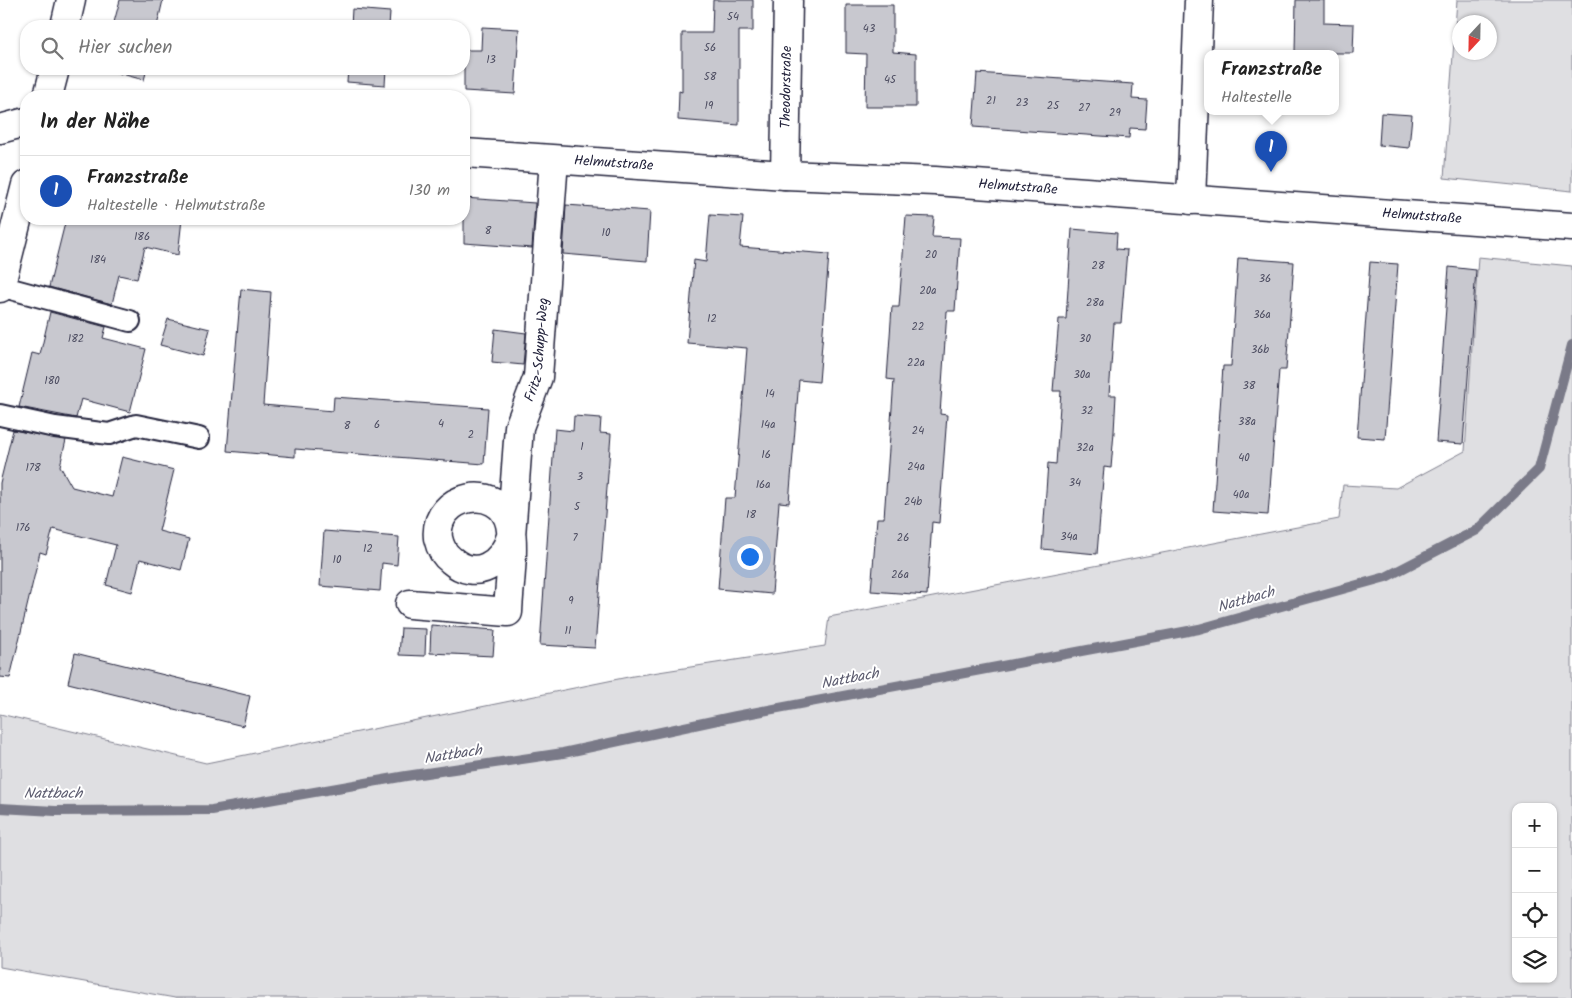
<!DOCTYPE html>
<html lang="de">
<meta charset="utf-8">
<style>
body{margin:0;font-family:Kalam,sans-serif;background:#f6f6f6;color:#222}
.controls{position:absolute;right:15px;bottom:15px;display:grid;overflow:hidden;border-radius:10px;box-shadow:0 1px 4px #0004}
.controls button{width:45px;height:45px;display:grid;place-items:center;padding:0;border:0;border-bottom:1px solid #e0e0e0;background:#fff;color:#222;font:25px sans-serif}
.compass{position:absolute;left:1452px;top:15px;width:45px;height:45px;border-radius:50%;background:#fff;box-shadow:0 1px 4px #0004;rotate:202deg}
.you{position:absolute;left:749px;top:556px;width:18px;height:18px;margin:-12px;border:4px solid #fff;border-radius:50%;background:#1a73e8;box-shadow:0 0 0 8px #1a73e833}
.badge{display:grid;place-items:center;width:32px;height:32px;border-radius:50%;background:#ea580c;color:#fff;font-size:16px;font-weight:700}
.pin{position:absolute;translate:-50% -41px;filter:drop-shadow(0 1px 2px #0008)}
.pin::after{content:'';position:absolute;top:26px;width:18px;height:15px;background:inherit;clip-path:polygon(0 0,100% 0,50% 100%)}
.popup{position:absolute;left:1204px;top:50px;width:135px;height:65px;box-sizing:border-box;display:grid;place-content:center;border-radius:10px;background:#fff;filter:drop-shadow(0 1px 4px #0005);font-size:16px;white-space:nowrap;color:#767676}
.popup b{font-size:19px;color:#222}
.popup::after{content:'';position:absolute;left:50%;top:100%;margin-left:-10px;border:10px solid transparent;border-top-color:#fff}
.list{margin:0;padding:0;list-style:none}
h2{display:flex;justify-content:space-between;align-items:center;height:65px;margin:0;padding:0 20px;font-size:21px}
h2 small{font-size:16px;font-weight:400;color:#767676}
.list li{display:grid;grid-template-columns:32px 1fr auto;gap:15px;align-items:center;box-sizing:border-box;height:70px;padding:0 20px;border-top:1px solid #e0e0e0}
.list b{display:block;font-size:19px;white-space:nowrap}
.list p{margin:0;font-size:16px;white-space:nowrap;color:#767676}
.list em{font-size:16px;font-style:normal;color:#767676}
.icon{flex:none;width:28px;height:28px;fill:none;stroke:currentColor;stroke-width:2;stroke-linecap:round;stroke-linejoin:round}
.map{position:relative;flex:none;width:1572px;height:998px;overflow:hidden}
.search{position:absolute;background:#fff;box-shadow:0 1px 4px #0004;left:20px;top:20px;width:450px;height:55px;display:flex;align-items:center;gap:12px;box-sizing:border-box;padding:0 18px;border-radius:20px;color:#767676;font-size:19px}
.panel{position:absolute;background:#fff;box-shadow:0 1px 4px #0004;left:20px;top:90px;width:450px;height:135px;border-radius:20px}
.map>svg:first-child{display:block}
.green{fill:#dfdfe2;stroke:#80808e;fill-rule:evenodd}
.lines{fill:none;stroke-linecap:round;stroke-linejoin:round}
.stream{stroke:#7a7a88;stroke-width:10}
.building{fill:#c8c8cf;stroke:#22223b}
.lane-casing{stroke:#22223b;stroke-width:24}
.street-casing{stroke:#22223b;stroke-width:31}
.secondary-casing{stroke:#22223b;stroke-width:31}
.lane{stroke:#fff;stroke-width:20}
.street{stroke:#fff;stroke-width:28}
.secondary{stroke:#fff;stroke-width:28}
.labels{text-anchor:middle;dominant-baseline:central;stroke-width:4;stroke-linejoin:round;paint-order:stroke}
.number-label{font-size:11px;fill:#4c4c60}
.street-label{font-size:14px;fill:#22223b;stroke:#fff}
.water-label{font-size:15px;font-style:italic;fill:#5c5c6f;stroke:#fff}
</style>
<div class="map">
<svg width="1572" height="998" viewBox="0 0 1572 998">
<rect width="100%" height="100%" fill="#fff"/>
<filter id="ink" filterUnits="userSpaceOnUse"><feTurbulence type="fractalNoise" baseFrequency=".02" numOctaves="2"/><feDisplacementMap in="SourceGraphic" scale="10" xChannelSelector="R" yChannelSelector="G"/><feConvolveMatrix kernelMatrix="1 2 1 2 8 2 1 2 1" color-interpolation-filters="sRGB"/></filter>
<g filter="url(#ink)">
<g class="green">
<path d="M1457,0H1572V191L1444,178ZM1460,22H1490V52H1460Z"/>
<path d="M1478,257L1572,266V998H175L0,967V714L206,763L633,676L825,646L829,617L1339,519L1343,485L1396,488L1465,451ZM1516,807H1553V979H1516Z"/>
</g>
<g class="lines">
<path class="stream" d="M0,808L55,811L212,810L406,776L563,753L736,716L1199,629L1386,577L1477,530L1539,469L1572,345"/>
</g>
<g class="building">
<path d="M120,0H163L157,26H113Z"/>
<path d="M713,0H753V31H739V125L678,120L679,91L682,92V33H712Z"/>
<path d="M1296,0H1324V23L1354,24L1353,53H1295Z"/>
<path d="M846,5H893V52L916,54V107H865L866,54L846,53Z"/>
<path d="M352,9L390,12L389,26H351Z"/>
<path d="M482,27L519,29L515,94L464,91V50H481Z"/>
<path d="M103,69H147L144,80Z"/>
<path d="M348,69H386L385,85L347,82Z"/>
<path d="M977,73L1133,84L1132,99L1147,100L1145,129L1130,128L1129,138L973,127Z"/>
<path d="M1381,113L1412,115L1409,148L1379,145Z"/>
<path d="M464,198L535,203L532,248L464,243Z"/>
<path d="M566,205L650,211L647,261L563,254Z"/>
<path d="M710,215L743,217L740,247L829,254L819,382L799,380L789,503L779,502L772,594L718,589L725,498H735L747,348L687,343L694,260L706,262Z"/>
<path d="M906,216L934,217L932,237L960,238L955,311H947L940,414L947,415L939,523L932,522L927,595L871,591L877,518H884L894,380L887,379L892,307H899Z"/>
<path d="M66,219H182L178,255L145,247L137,279L119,275L112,304L49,287Z"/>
<path d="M1072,229L1117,233L1116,249L1127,250L1121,323H1114L1109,395H1116L1114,432L1111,468L1104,467L1097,554L1042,549L1048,463L1056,464L1061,391H1053L1059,319H1066Z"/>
<path d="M1238,258L1294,262L1286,370H1279L1268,515L1213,511L1223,366H1231Z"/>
<path d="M1370,262L1398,264L1385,439L1357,437Z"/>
<path d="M1449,267L1476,270L1463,444L1436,442Z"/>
<path d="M241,289L271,292L263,405L333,411L334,397L488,408L484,464L295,449V457L227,451Z"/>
<path d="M50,312L106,327L103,338L146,349L130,412L81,399L76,418L19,407L32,353L40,355Z"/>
<path d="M168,319L210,329L203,356L160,345Z"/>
<path d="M495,329L526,333L523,365L492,362Z"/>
<path d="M574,416L601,418L600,433L611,434L595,648L540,645L555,429L573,431Z"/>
<path d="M13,430L66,440L60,466L72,487L112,497L122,457L174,470L159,531L189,539L181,570L140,559L132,592L106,585L116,545L53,529L46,554L40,552L10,678L0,677V483Z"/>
<path d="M324,531L399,537L397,565L382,563L380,591L320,586Z"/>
<path d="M431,625L495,630L493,656L430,653Z"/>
<path d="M401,628L426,629L425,656L399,655Z"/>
<path d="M75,653L250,696L243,726L68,683Z"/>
</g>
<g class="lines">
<defs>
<g id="lane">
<path d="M0,286L130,321"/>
<path d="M0,415L55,427L109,434L136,425L199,438"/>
</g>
<g id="street">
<path d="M0,129L26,122"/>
<path id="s1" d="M464,153L785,175L935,181L1572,227"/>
<path id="s2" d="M785,175L788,0"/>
<path d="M1191,200L1199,0"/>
<path id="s3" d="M410,604L508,612C509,586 515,549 510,524C500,481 433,494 438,538C440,547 444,555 451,560C476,582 503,564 511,536L519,427L538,377L554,160"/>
</g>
<g id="secondary">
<path d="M65,26L71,0"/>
<path d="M48,96L55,69"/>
<path d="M0,288L26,185"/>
</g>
</defs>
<use href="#lane" class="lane-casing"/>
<use href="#street" class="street-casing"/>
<use href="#secondary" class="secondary-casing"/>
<use href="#lane" class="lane"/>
<use href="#street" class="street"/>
<use href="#secondary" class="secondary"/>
</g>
</g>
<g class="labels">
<g class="number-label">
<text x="733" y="17">54</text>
<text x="869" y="29">43</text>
<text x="710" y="48">56</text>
<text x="491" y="60">13</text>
<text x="710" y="77">58</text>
<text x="890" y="80">45</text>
<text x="991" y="101">21</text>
<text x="1022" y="103">23</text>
<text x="709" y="106">19</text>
<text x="1053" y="106">25</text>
<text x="1084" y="108">27</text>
<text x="1115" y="113">29</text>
<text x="488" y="231">8</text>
<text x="606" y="233">10</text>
<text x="142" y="237">186</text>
<text x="931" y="255">20</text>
<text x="98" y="260">184</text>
<text x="1098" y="266">28</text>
<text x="1265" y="279">36</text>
<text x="928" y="291">20a</text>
<text x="1095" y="303">28a</text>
<text x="1262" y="315">36a</text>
<text x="712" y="319">12</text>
<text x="918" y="327">22</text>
<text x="76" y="339">182</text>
<text x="1085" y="339">30</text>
<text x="1260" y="350">36b</text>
<text x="916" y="363">22a</text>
<text x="1082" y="375">30a</text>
<text x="52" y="381">180</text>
<text x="1249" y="386">38</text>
<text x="770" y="394">14</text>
<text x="1087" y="411">32</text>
<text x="1247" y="422">38a</text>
<text x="441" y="424">4</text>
<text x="377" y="425">6</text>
<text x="768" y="425">14a</text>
<text x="347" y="426">8</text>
<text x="918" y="431">24</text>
<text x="471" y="435">2</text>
<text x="582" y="447">1</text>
<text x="1085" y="448">32a</text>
<text x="766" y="455">16</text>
<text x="1244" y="458">40</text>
<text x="916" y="467">24a</text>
<text x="33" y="468">178</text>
<text x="580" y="477">3</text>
<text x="1075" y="483">34</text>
<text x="763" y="485">16a</text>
<text x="1241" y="495">40a</text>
<text x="913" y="502">24b</text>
<text x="577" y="507">5</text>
<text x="751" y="515">18</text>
<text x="23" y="528">176</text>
<text x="1069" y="537">34a</text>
<text x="575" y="538">7</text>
<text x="903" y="538">26</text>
<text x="368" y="549">12</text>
<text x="337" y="560">10</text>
<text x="900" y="575">26a</text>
<text x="571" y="601">9</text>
<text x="568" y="631">11</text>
</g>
<g class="street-label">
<text stroke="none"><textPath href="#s2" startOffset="88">Theodorstraße</textPath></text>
<text stroke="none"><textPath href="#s1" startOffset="150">Helmutstraße</textPath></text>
<text stroke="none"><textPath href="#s1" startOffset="555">Helmutstraße</textPath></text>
<text stroke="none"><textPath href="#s1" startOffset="960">Helmutstraße</textPath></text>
<text stroke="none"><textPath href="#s3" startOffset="591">Fritz-Schupp-Weg</textPath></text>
</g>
<g class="water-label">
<text transform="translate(1246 600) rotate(-16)">Nattbach</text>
<text transform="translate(850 679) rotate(-11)">Nattbach</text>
<text transform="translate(453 755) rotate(-9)">Nattbach</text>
<text x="53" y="794">Nattbach</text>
</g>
</g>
</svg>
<div class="controls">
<button>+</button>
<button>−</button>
<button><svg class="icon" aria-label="locate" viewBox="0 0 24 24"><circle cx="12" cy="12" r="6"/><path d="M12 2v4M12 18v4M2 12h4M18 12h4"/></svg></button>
<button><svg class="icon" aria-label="layers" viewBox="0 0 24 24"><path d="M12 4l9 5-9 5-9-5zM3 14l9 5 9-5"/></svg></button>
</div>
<svg class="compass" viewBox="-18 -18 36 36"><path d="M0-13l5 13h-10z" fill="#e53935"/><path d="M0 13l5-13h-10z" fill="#767676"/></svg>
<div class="you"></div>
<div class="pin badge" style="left:1271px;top:172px;background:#1a4fb4">1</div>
<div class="popup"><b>Franzstraße</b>Haltestelle</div>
<div class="search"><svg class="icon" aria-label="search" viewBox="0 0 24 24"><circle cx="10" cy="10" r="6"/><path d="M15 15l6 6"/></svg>Hier suchen</div>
<section class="panel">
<h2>In der Nähe<small></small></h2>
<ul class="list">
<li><span class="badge" style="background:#1a4fb4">1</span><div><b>Franzstraße</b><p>Haltestelle · Helmutstraße</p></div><em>130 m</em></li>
</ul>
</section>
</div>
